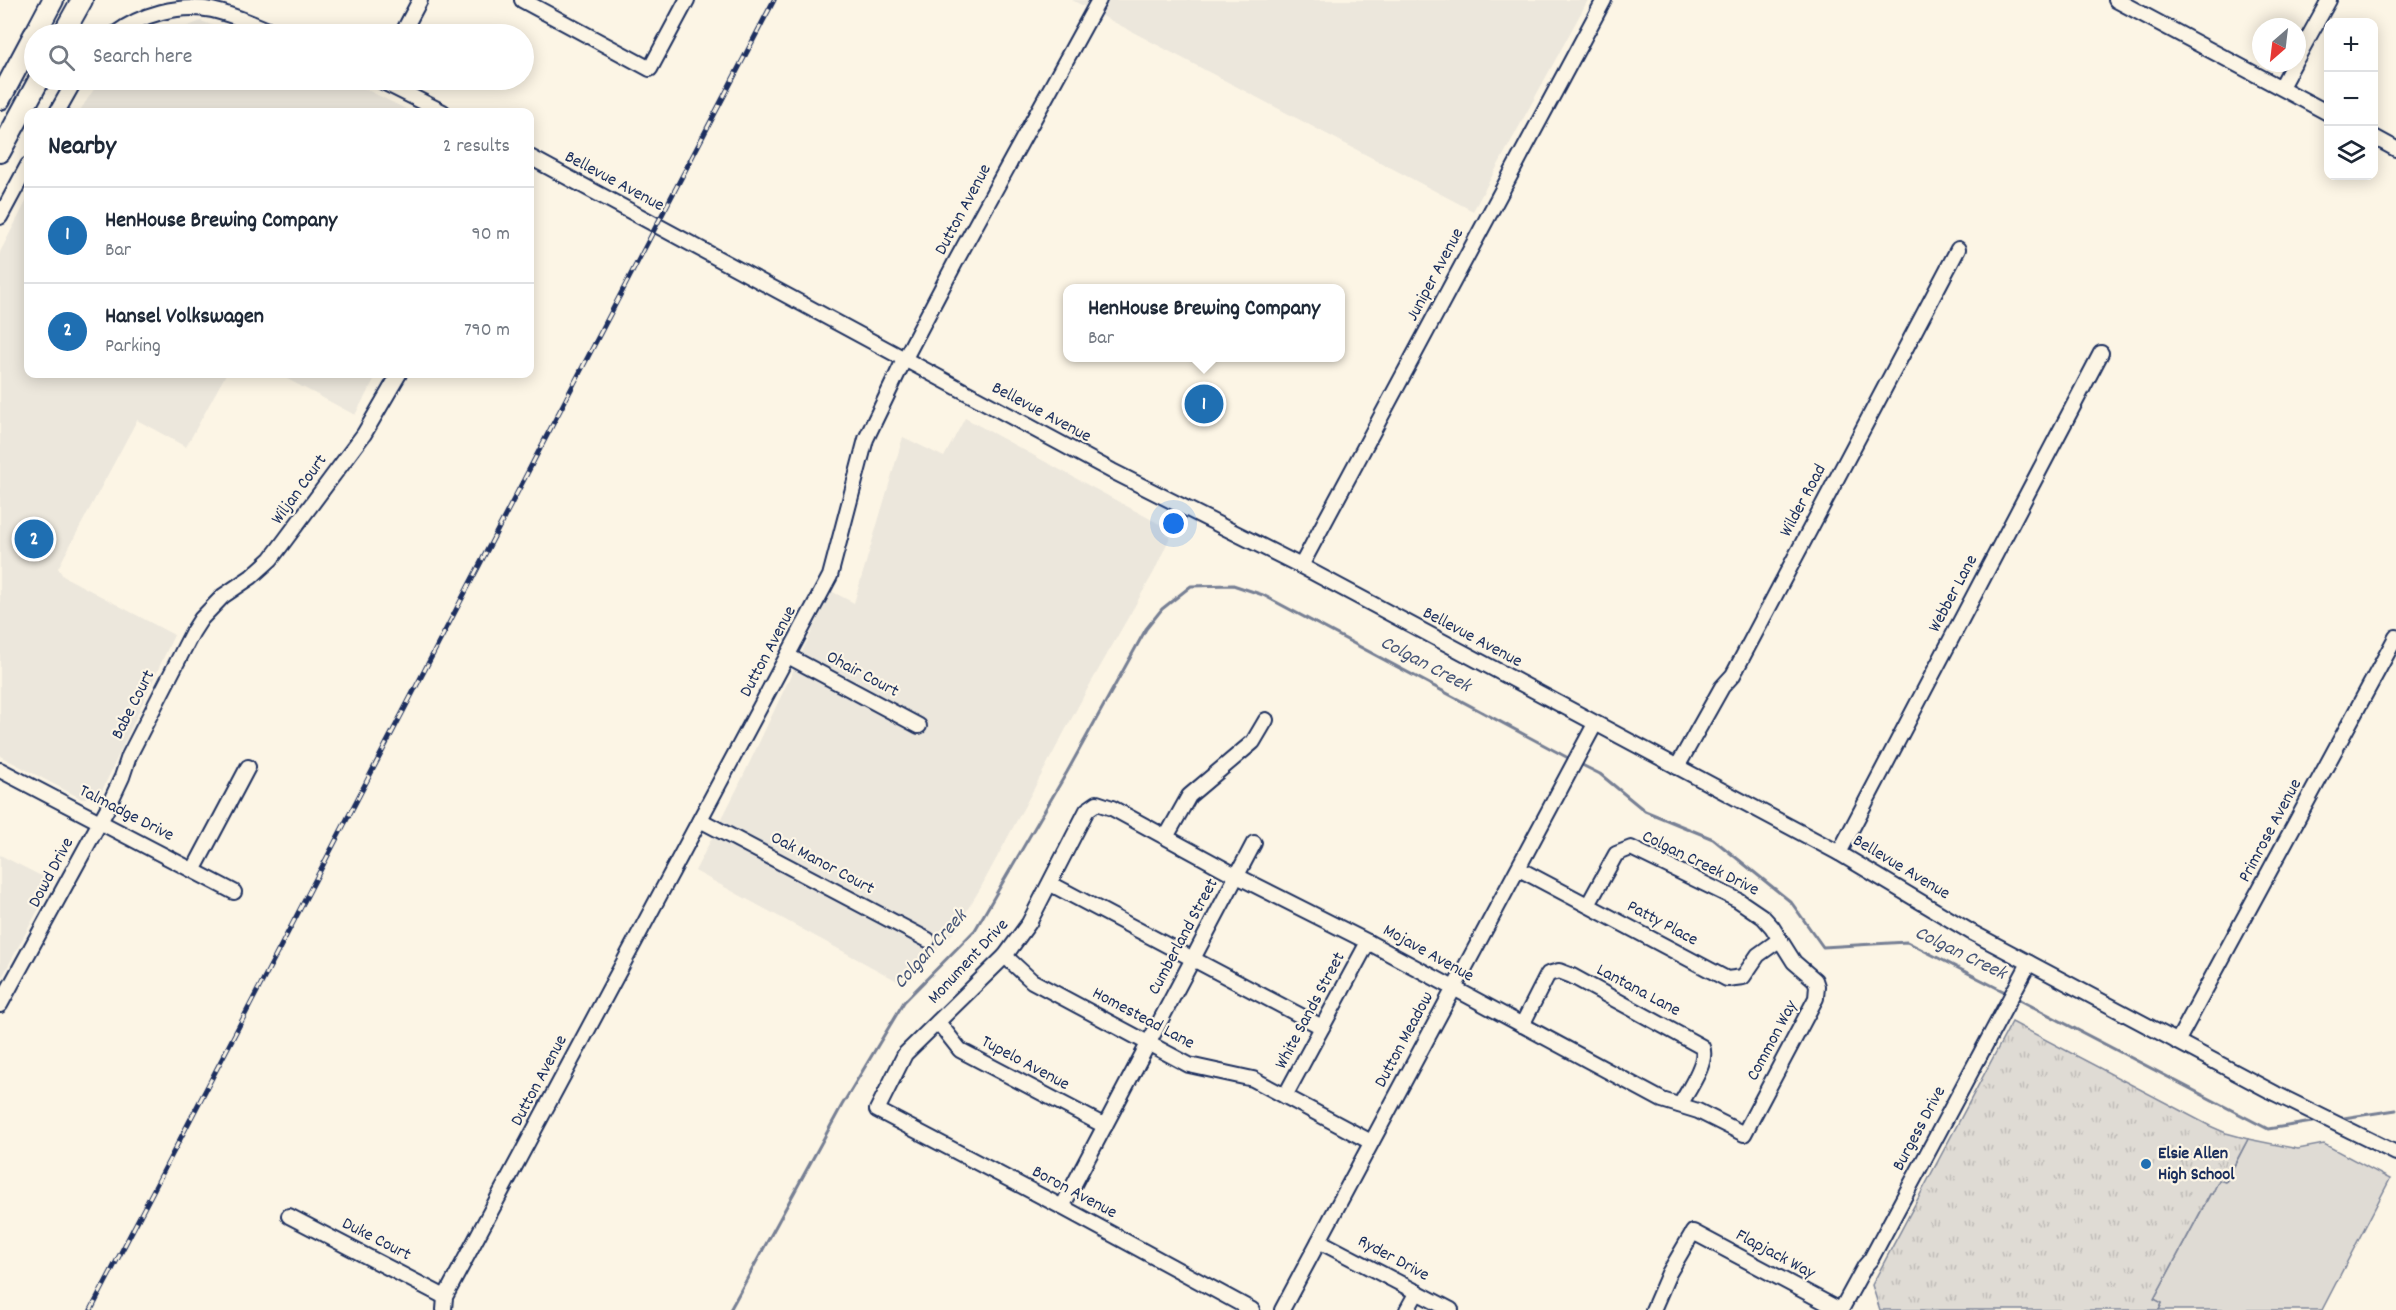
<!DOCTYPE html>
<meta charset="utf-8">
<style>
body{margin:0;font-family:Dekko,sans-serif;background:#f6f6f7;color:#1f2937}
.controls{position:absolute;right:18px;top:18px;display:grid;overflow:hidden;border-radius:12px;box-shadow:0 3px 15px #0003}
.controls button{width:54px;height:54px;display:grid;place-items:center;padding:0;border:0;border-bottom:2px solid #e0e1e3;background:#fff;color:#1f2937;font:30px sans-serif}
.compass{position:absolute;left:2252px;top:18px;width:54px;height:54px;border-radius:50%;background:#fff;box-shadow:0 3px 15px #0003;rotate:208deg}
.you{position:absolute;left:1174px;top:524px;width:21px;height:21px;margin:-15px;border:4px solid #fff;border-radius:50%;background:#1a73e8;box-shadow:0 0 0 9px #1a73e833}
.badge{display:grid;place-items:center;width:39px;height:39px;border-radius:50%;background:#1f6fb2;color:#fff;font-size:20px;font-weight:700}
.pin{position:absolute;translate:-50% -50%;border:3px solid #fff;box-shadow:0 2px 6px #0006}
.popup{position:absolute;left:1063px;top:284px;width:282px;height:78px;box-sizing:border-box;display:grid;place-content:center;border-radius:12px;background:#fff;filter:drop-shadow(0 2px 4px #0005);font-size:20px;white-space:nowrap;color:#747a83}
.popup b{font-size:22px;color:#1f2937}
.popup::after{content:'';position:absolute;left:50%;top:100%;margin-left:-12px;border:12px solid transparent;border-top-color:#fff}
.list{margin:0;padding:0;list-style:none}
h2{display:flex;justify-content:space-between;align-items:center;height:78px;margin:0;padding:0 24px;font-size:26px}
h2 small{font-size:20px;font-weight:400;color:#747a83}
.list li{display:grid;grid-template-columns:39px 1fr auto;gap:18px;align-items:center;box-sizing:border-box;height:96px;padding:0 24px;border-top:2px solid #e0e1e3}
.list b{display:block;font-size:22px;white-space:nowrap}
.list p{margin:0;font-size:20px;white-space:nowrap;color:#747a83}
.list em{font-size:20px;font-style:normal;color:#747a83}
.icon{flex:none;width:33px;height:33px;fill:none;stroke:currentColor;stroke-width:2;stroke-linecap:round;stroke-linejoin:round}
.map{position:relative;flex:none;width:2396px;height:1310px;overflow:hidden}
.search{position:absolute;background:#fff;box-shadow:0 3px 15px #0003;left:24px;top:24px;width:510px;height:66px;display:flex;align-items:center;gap:15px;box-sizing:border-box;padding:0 21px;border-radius:33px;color:#747a83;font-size:22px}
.panel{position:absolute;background:#fff;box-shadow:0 3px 15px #0003;left:24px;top:108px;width:510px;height:270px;border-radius:12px}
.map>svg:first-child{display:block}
.built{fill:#ece7dc}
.grass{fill:#dfdbd4;stroke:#7d8599;stroke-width:1.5}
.park{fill:url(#park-tufts);stroke:#7d8599;stroke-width:1.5}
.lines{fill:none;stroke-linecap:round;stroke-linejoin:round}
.stream{stroke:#767f94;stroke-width:3}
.minor-casing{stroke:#1b2f5e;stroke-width:18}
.highway-casing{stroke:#1b2f5e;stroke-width:24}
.minor{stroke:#fcf5e5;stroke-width:14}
.highway{stroke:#fcf5e5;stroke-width:20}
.rail-casing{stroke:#1b2f5e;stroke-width:5}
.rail{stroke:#fcf5e5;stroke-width:3;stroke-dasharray:9;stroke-linecap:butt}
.poi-dot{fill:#1f6fb2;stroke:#fcf5e5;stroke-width:2}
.labels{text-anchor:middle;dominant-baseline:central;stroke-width:4.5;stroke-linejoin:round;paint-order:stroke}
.street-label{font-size:18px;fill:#1b2f5e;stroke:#fcf5e5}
.poi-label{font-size:18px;font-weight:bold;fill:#1b2f5e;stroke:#fcf5e5;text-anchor:start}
.water-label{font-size:20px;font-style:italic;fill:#485779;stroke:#fcf5e5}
</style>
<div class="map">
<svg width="2396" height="1310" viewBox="0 0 2396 1310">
<defs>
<pattern id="park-tufts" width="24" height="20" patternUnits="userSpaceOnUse" patternTransform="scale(1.5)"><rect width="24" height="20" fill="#dfdbd4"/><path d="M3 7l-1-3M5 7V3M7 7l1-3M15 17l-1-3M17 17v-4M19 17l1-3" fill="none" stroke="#bfbcb8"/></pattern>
</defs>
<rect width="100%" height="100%" fill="#fcf5e5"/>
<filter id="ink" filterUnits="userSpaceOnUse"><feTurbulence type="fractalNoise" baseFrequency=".0167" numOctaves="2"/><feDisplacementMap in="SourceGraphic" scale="12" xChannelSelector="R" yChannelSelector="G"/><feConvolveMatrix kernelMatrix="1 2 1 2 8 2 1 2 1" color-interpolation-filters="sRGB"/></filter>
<g filter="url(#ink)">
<g class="built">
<path d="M1072,0H1588L1473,211Z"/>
<path d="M201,21L234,34H168Z"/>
<path d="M100,80H347L412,112H79Z"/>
<path d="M28,198V374H226L186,447L137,420L58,568L63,576L174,635L101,793L82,799L0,756V252Z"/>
<path d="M278,374H377L355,415Z"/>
<path d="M965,418L1165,527L1168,530L1166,535L1170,537L1154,572L1088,688L980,889L953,933L903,984L695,871L737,789L831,591L854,603L903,437L944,457Z"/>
<path d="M0,855L53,882L0,981Z"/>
</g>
<path class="grass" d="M2248,1139L2298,1149L2324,1144L2390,1179L2322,1310H2159L2162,1303L2154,1299L2211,1193L2212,1194L2219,1180L2226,1182Z"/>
<path class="park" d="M2012,1022L2210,1126L2226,1133L2248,1139L2225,1182L2219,1180L2212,1194H2210L2154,1299L2162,1303L2159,1310H1880L1872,1285Z"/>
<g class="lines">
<g class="stream">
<path d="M1578,763L1600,774L1645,811L1713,839L1791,902L1823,947L1907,942L2007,993"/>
<path d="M2016,998L2268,1129L2319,1121"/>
<path d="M2337,1119L2396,1110"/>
<path d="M730,1310L842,1105L904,1002L975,930L1067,772L1146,629L1162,609L1191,586L1233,585L1263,595L1572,760"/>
</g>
<defs>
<g id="minor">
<path d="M522,0L650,69L687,0"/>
<path d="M2116,0L2328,113"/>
<path d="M115,34C140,15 180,3 212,10C235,15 256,25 277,34"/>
<path d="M402,34L420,0"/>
<path d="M2297,58L2329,0"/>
<path d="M379,80L443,112"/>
<path d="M2281,87L2294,63"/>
<path d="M57,112L75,80"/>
<path d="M2374,137L2396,149"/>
<path d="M530,157L1112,471L1301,566L1839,853L1971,932L2276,1094L2396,1153"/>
<path d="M0,217L28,165"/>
<path d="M1301,566L1604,0"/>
<path d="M788,656L919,726"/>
<path d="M1677,767L1722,687L1733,675L1958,249"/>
<path d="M0,770L234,892"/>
<path d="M700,820L928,940"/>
<path d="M1166,837L1189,796L1253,742L1266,720"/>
<path d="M1839,853L2101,353"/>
<path d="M194,869L248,767"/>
<path d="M1519,869L1727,979L1743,977L1758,955L1779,940"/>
<path d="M1051,884L1322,1027"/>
<path d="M1005,956L1032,981L1189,1065L1253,1079L1371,1142"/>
<path d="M0,1005L107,809L122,777L129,756L192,633L201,619L223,596L251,577L271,559L364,434L399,374"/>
<path d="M938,1022L960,1050L1105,1126"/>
<path d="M1522,1025L1548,974L1559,971L1572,976L1702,1047C1709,1061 1687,1092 1680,1105"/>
<path d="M2177,1042L2396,637"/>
<path d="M1285,1096L1368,942"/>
<path d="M1062,1207L1254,843"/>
<path d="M289,1216L445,1297"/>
<path d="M1319,1241L1451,1310"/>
<path d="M444,1310L445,1297L830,576L866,439L904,360L956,261L1099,0"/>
<path d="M1252,1310L1062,1207L877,1110L905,1054L1005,956L1029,923L1087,810L1097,803L1112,808L1237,876L1368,942L1662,1100L1698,1111L1744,1134L1816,998L1817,986L1815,980L1794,962L1772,927L1763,917L1738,900L1631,848L1616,854L1588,905"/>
<path d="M1282,1310L1595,724"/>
<path d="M1407,1310L1417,1292"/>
<path d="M1653,1310L1669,1273L1693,1232L1840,1310"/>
<path d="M1841,1310L1865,1266L1871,1259L2029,963"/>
</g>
<g id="highway">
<path d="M35,34L53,0"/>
<path d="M63,34L82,0"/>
<path d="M0,99L34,35"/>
<path d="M0,152L39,80"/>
</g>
</defs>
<use href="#minor" class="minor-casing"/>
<use href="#highway" class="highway-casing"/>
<use href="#minor" class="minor"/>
<use href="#highway" class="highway"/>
<defs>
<path id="rail" d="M91,1310L774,0"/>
</defs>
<use href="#rail" class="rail-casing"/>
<use href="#rail" class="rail"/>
</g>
</g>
<circle class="poi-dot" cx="2146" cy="1164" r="6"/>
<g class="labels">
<g class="street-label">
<text transform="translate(614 182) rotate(28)">Bellevue Avenue</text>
<text transform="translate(964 210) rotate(-62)">Dutton Avenue</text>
<text transform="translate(1436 275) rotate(-62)">Juniper Avenue</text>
<text transform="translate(1041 413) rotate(28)">Bellevue Avenue</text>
<text transform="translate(300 490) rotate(-54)">Wiljan Court</text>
<text transform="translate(1804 501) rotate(-62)">Wilder Road</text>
<text transform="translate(1954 594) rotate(-62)">Webber Lane</text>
<text transform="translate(1472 638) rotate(28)">Bellevue Avenue</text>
<text transform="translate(769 652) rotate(-62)">Dutton Avenue</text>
<text transform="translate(862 675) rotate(28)">Ohair Court</text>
<text transform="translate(134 705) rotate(-63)">Babe Court</text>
<text transform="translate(126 814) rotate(27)">Talmadge Drive</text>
<text transform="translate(2271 831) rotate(-62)">Primrose Avenue</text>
<text transform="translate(822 864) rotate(28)">Oak Manor Court</text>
<text transform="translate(1700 864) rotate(26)">Colgan Creek Drive</text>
<text transform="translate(1901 868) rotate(31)">Bellevue Avenue</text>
<text transform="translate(52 873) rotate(-62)">Dowd Drive</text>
<text transform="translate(1662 924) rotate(28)">Patty Place</text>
<text transform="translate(1184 937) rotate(-62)">Cumberland Street</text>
<text transform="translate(1428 954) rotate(29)">Mojave Avenue</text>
<text transform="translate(969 962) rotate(-47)">Monument Drive</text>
<text transform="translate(1638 991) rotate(28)">Lantana Lane</text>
<text transform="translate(1311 1011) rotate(-62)">White Sands Street</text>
<text transform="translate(1143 1019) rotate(28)">Homestead Lane</text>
<text transform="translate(1405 1040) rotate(-62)">Dutton Meadow</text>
<text transform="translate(1773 1041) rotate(-62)">Common Way</text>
<text transform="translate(1025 1064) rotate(28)">Tupelo Avenue</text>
<text transform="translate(540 1081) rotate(-62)">Dutton Avenue</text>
<text transform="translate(1920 1129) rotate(-62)">Burgess Drive</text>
<text transform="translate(1074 1193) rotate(28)">Boron Avenue</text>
<text transform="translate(376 1240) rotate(27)">Duke Court</text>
<text transform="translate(1775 1255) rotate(28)">Flapjack Way</text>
<text transform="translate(1393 1259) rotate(28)">Ryder Drive</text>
</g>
<g class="poi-label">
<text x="2158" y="1154">Elsie Allen<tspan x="2158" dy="21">High School</tspan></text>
</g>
<g class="water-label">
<text transform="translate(1425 665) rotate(28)">Colgan Creek</text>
<text transform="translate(931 950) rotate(-48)">Colgan Creek</text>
<text transform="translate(1960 954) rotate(26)">Colgan Creek</text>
</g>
</g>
</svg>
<div class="controls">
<button>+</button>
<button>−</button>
<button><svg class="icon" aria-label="layers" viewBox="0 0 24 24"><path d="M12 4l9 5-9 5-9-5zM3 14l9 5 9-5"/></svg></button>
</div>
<svg class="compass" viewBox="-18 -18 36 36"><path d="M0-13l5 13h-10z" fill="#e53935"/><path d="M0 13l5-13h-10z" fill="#747a83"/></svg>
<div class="you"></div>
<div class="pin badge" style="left:1204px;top:404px">1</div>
<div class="popup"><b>HenHouse Brewing Company</b>Bar</div>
<div class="pin badge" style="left:34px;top:539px">2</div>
<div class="search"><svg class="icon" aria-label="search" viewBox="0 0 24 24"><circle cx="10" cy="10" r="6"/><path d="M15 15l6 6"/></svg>Search here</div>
<section class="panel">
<h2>Nearby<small>2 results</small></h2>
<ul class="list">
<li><span class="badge">1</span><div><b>HenHouse Brewing Company</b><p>Bar</p></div><em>90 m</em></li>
<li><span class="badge">2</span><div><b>Hansel Volkswagen</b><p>Parking</p></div><em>790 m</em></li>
</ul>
</section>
</div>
